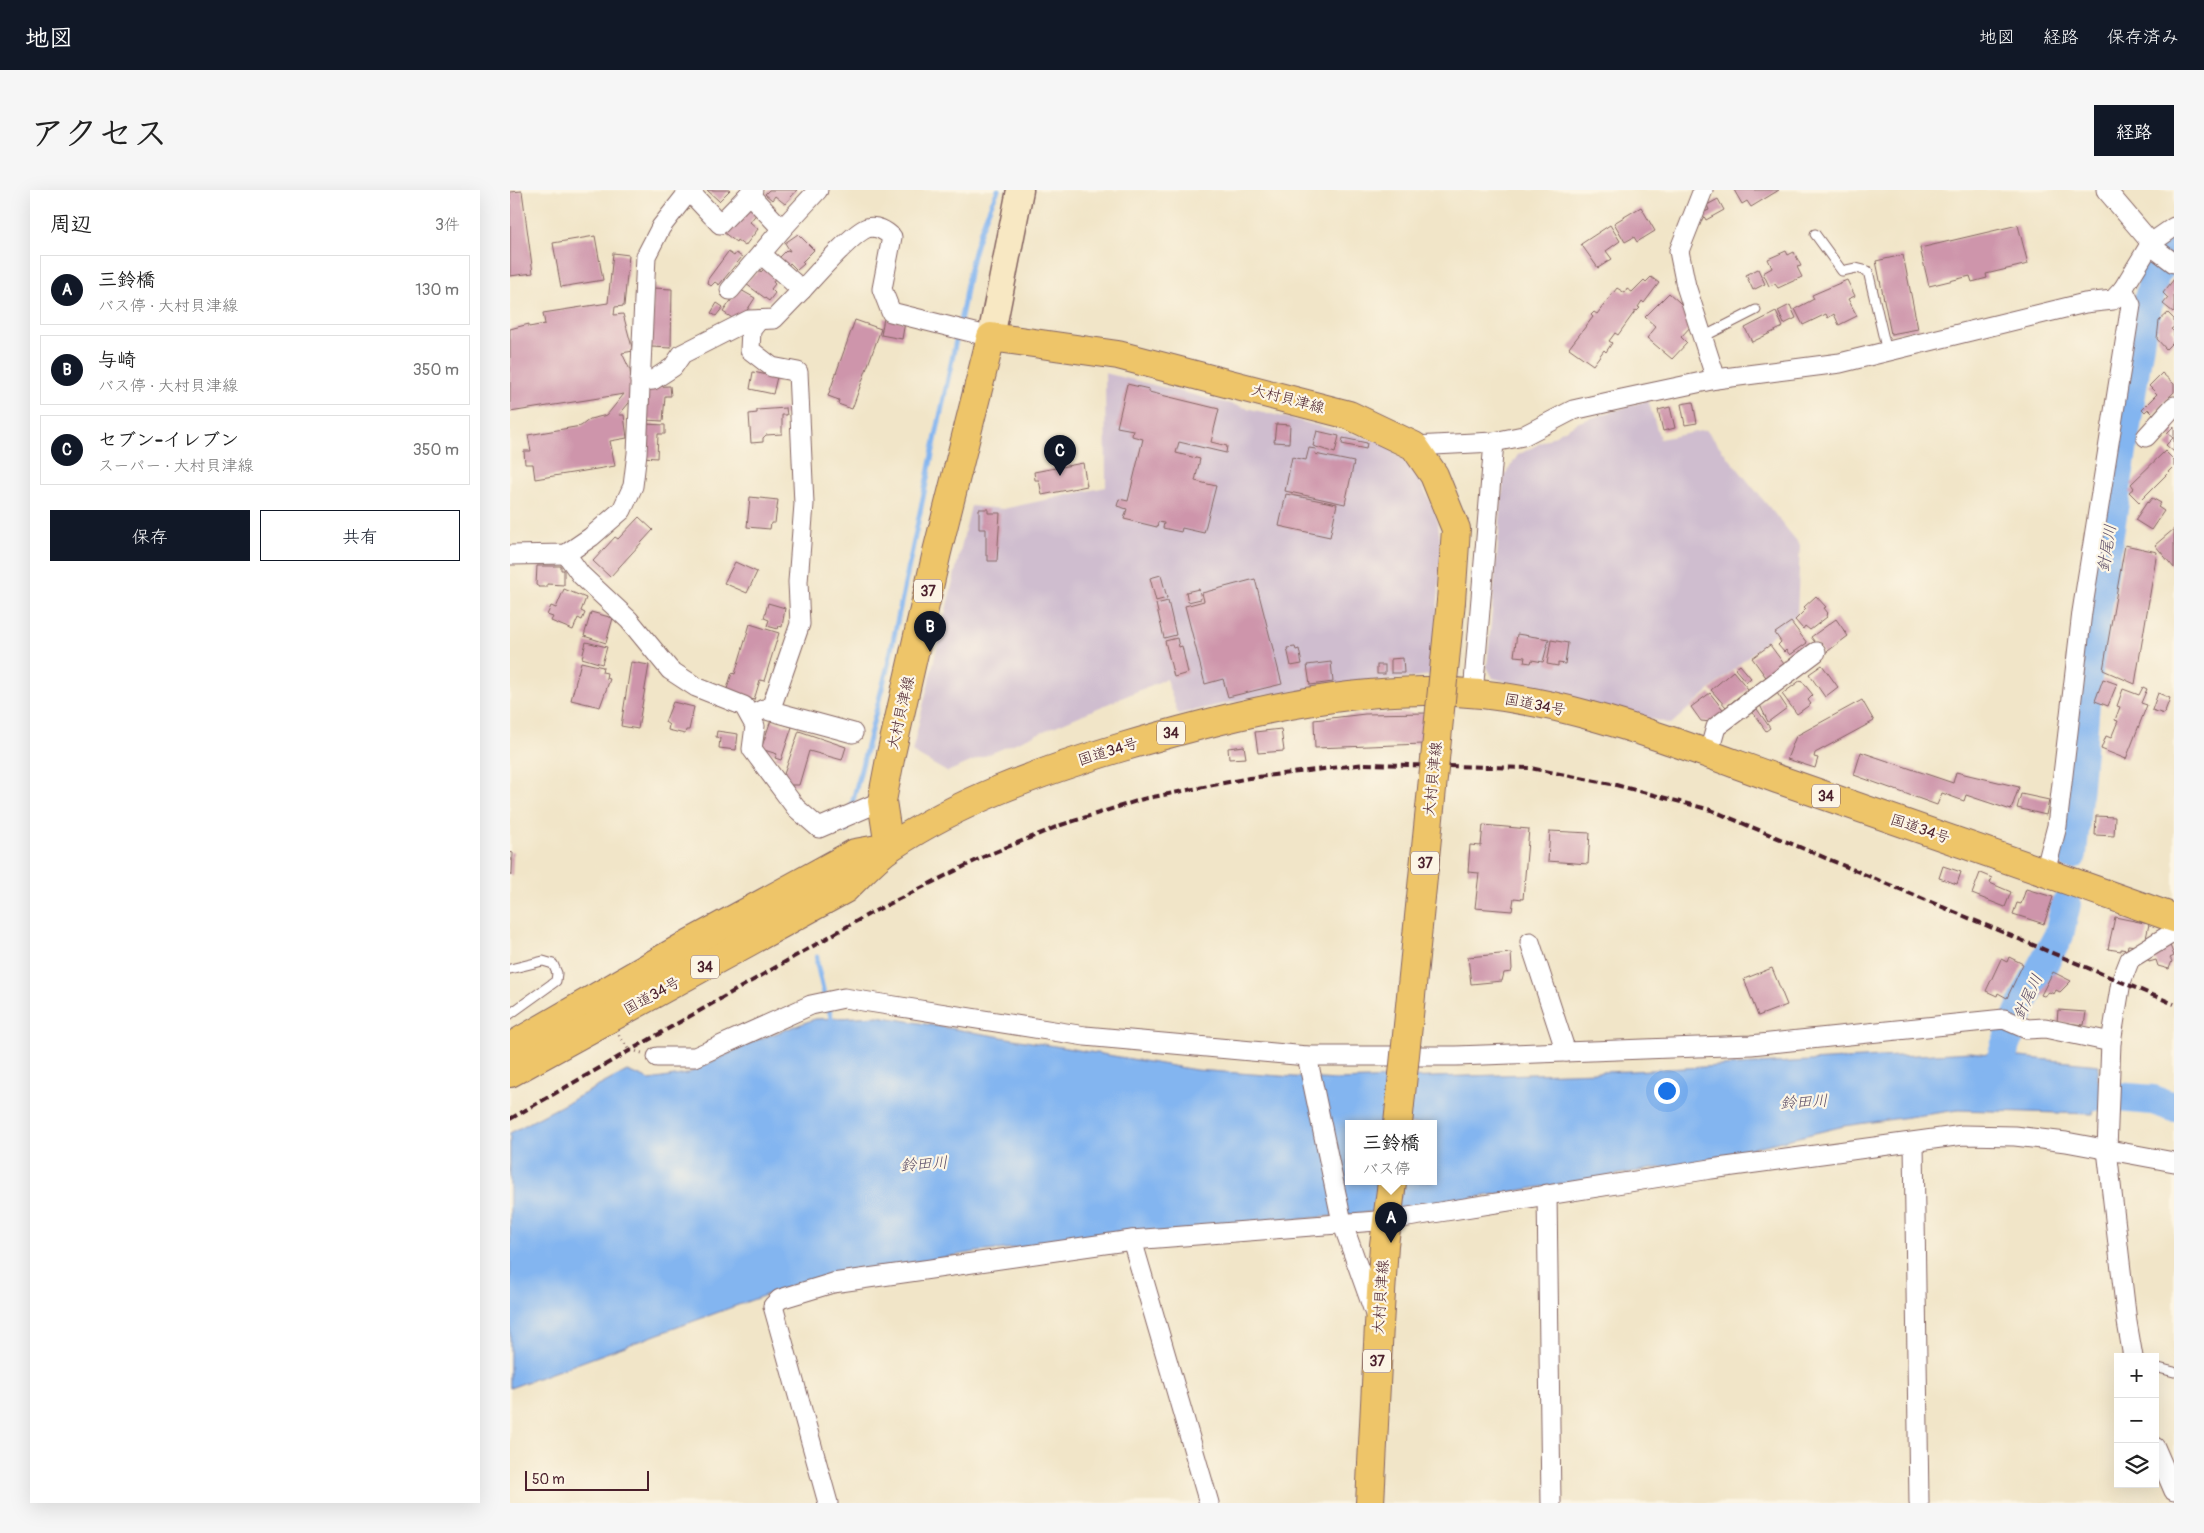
<!DOCTYPE html>
<html lang="ja">
<meta charset="utf-8">
<style>
body{margin:0;font-family:Pangolin,"Klee One",sans-serif;background:#f6f6f6;color:#222}
.controls{position:absolute;right:15px;bottom:15px;display:grid;overflow:hidden;border-radius:0px;box-shadow:0 5px 20px #0002}
.controls button{width:45px;height:45px;display:grid;place-items:center;padding:0;border:0;border-bottom:1px solid #e0e0e0;background:#fff;color:#222;font:25px sans-serif}
.scale{position:absolute;left:15px;bottom:12px;width:124px;box-sizing:border-box;padding-left:5px;border:2px solid #4a1f2b;border-top:0;font-size:14px;line-height:18px;white-space:nowrap;color:#4a1f2b;-webkit-text-stroke:4px #fcf5e5;paint-order:stroke}
.you{position:absolute;left:1156px;top:900px;width:18px;height:18px;margin:-12px;border:4px solid #fff;border-radius:50%;background:#1a73e8;box-shadow:0 0 0 8px #1a73e833}
.badge{display:grid;place-items:center;width:32px;height:32px;border-radius:50%;background:#111827;color:#fff;font-size:16px;font-weight:700}
.pin{position:absolute;translate:-50% -41px;filter:drop-shadow(0 1px 2px #0008)}
.pin::after{content:'';position:absolute;top:26px;width:18px;height:15px;background:inherit;clip-path:polygon(0 0,100% 0,50% 100%)}
.popup{position:absolute;left:835px;top:930px;width:92px;height:65px;box-sizing:border-box;display:grid;place-content:center;border-radius:0px;background:#fff;filter:drop-shadow(0 1px 4px #0005);font-size:16px;white-space:nowrap;color:#767676}
.popup b{font-size:19px;color:#222}
.popup::after{content:'';position:absolute;left:50%;top:100%;margin-left:-10px;border:10px solid transparent;border-top-color:#fff}
.list{margin:0;padding:0;list-style:none}
h2{display:flex;justify-content:space-between;align-items:center;height:65px;margin:0;padding:0 20px;font-size:21px}
h2 small{font-size:16px;font-weight:400;color:#767676}
.list li{display:grid;grid-template-columns:32px 1fr auto;gap:15px;align-items:center;box-sizing:border-box;height:70px;margin:0 10px 10px;padding:0 10px;border:1px solid #e0e0e0;border-radius:0px}
.list b{display:block;font-size:19px;white-space:nowrap}
.list p{margin:0;font-size:16px;white-space:nowrap;color:#767676}
.list em{font-size:16px;font-style:normal;color:#767676}
.actions{display:flex;gap:10px;padding:15px 20px}
.actions a{flex:1;padding:11px 0;border:1px solid #111827;border-radius:0px;text-align:center;font-size:18px;color:#111827}
.actions .main{background:#111827;color:#fff}
.icon{flex:none;width:28px;height:28px;fill:none;stroke:currentColor;stroke-width:2;stroke-linecap:round;stroke-linejoin:round}
.map{position:relative;flex:none;width:1664px;height:1313px;overflow:hidden;border-radius:0px}
header{display:flex;align-items:center;gap:30px;box-sizing:border-box;height:70px;padding:0 25px;background:#111827;color:#fff}
header strong{font-size:24px}
nav{display:flex;gap:28px;margin-inline-start:auto;font-size:18px}
.intro{display:flex;align-items:center;justify-content:space-between;box-sizing:border-box;height:120px;padding:0 30px}
h1{margin:0;font-size:35px}
.button{padding:12px 22px;border-radius:0px;background:#111827;color:#fff;font-size:18px;font-weight:700}
main{display:flex;gap:30px;padding:0 30px}
aside{flex:1;background:#fff;border-radius:0px;box-shadow:0 5px 20px #0002}
.map>svg:first-child{display:block}
.industrial{fill:#cfbdcf}
.water{fill:#83b5f0;stroke:#666a8e;fill-rule:evenodd}
.lines{fill:none;stroke-linecap:round;stroke-linejoin:round}
.stream{stroke:#83b5f0;stroke-width:5}
.river{stroke:#83b5f0;stroke-width:30}
.building{fill:#ce95ab}
.service-casing{stroke:#846462;stroke-width:11}
.minor-casing{stroke:#846462;stroke-width:21}
.secondary-casing{stroke:#846462;stroke-width:29}
.primary-casing{stroke:#846462;stroke-width:30}
.trunk-casing{stroke:#846462;stroke-width:30}
.path{stroke:#846462;stroke-width:3;stroke-dasharray:1 4;stroke-linecap:butt}
.service{stroke:#fff;stroke-width:9}
.minor{stroke:#fff;stroke-width:19}
.secondary{stroke:#f8e8c3;stroke-width:26}
.primary{stroke:#eec569;stroke-width:28}
.trunk{stroke:#eec569;stroke-width:28}
.rail{stroke:#4a1f2b;stroke-width:4;stroke-dasharray:8 4;stroke-linecap:butt}
.primary-bridge-casing{stroke:#846462;stroke-width:30;stroke-linecap:butt}
.primary-bridge{stroke:#eec569;stroke-width:28}
.labels{text-anchor:middle;dominant-baseline:central;stroke-width:4.5;stroke-linejoin:round;paint-order:stroke}
.shield{fill:#fcf5e5;stroke:#7f5f63;stroke-width:1}
.shield-label{font-size:14px;font-weight:bold;fill:#4a1f2b}
.street-label{font-size:15px;fill:#4a1f2b;stroke:#fcf5e5}
.water-label{font-size:16px;font-style:italic;fill:#5b4c66;stroke:#fcf5e5}
</style>
<header>
<strong>地図</strong>
<nav><a>地図</a><a>経路</a><a>保存済み</a></nav>
</header>
<div class="intro"><h1>アクセス</h1><a class="button">経路</a></div>
<main>
<aside>
<h2>周辺<small>3件</small></h2>
<ul class="list">
<li><span class="badge">A</span><div><b>三鈴橋</b><p>バス停 · 大村貝津線</p></div><em>130 m</em></li>
<li><span class="badge">B</span><div><b>与崎</b><p>バス停 · 大村貝津線</p></div><em>350 m</em></li>
<li><span class="badge">C</span><div><b>セブン-イレブン</b><p>スーパー · 大村貝津線</p></div><em>350 m</em></li>
</ul>
<div class="actions"><a class="main">保存</a><a>共有</a></div>
</aside>
<div class="map">
<svg width="1664" height="1313" viewBox="0 0 1664 1313">
<rect width="100%" height="100%" fill="#fcf5e5"/>
<filter id="ink" filterUnits="userSpaceOnUse"><feTurbulence type="fractalNoise" baseFrequency=".02" numOctaves="2"/><feDisplacementMap in="SourceGraphic" scale="10" xChannelSelector="R" yChannelSelector="G"/><feConvolveMatrix kernelMatrix="1 2 1 2 8 2 1 2 1" color-interpolation-filters="sRGB"/></filter>
<filter id="wash" filterUnits="userSpaceOnUse"><feTurbulence type="fractalNoise" baseFrequency=".0096" numOctaves="4" result="noise"/><feDisplacementMap in="SourceGraphic" scale="20" xChannelSelector="R" yChannelSelector="G"/><feGaussianBlur stdDeviation="1.12" result="paint"/><feColorMatrix in="noise" values="0 0 0 0 0 0 0 0 0 0 0 0 0 0 0 0 0 1.4 0 .05"/><feComposite in="paint" operator="in"/></filter>
<g filter="url(#wash)">
<rect width="100%" height="100%" fill="#f1e5c8"/>
<g class="industrial">
<path d="M595,183L874,252L905,282L926,323L932,359L922,485L753,505L668,524L656,489L437,582L402,562L461,316L493,319L596,297Z"/>
<path d="M1138,210L1150,249L1196,240L1290,355L1287,424L1161,534L983,488L977,477L994,286L1008,265L1040,248L1069,232Z"/>
</g>
<path class="water" d="M368,826L686,880L826,890L1121,881L1460,862L1589,875L1583,924L1448,920L1334,936L1185,972L901,1018L466,1062L294,1091L0,1198V943L117,881L140,890L177,884L247,850L305,829ZM838,934H924V992H838Z"/>
<g class="lines">
<g class="stream">
<path d="M341,618L378,475L454,112C460,69 469,39 488,0"/>
<path d="M336,641L338,632"/>
<path d="M307,767V774L315,808"/>
<path d="M318,816L323,834"/>
</g>
<g class="river">
<path d="M1562,665L1578,478L1631,141L1645,84L1664,61"/>
<path d="M1481,902L1496,854L1517,804L1549,745L1556,714"/>
<path d="M1546,902L1643,910L1664,917"/>
</g>
</g>
<g id="blocks">
<g class="building">
<path d="M197,0H220L209,11Z"/>
<path d="M259,0H287L275,14L265,6L262,10L255,4Z"/>
<path d="M1224,0H1269L1241,17L1237,11L1232,14Z"/>
<path d="M12,1L23,83L0,86V2Z"/>
<path d="M1208,9L1214,20L1196,30L1192,23L1199,20L1197,15Z"/>
<path d="M239,15L248,22L240,32L248,39L235,56L227,50L226,52L213,42Z"/>
<path d="M1131,17L1145,41L1127,52L1124,47L1115,52L1104,33Z"/>
<path d="M1100,35L1110,51L1096,61L1102,69L1088,78L1071,54Z"/>
<path d="M1508,35L1518,74L1476,84L1477,88L1462,92L1460,86L1419,96L1410,58Z"/>
<path d="M288,44L304,60L292,72L294,74L287,80L280,73L277,77L269,68L277,60L280,61L275,53Z"/>
<path d="M85,46L93,90L51,97L43,53Z"/>
<path d="M1276,61L1278,65L1284,62L1291,76L1287,77L1292,87L1268,98L1265,94L1259,96L1253,83L1262,78L1258,69Z"/>
<path d="M218,62L224,66L226,63L232,67L209,95L205,92L201,96L197,93L198,89Z"/>
<path d="M103,63L119,65L114,116L105,117L104,125L113,124L123,161L112,163L120,180L123,208L109,225H114L117,248L100,251L105,276L25,289L23,274H15L14,261H21L18,245L71,236L80,229L97,225L114,204L0,222V139L19,134V137L35,134L33,123L98,113Z"/>
<path d="M1393,65L1408,139L1381,144L1366,71Z"/>
<path d="M255,78L265,88L263,92L265,94L261,99L265,103L259,111L236,94L243,84L245,85L249,80L251,82Z"/>
<path d="M1248,79L1255,94L1243,100L1236,85Z"/>
<path d="M1141,87L1149,93L1134,113L1132,111L1128,117L1130,118L1127,121L1126,120L1108,145L1105,143L1099,151L1102,153L1096,162L1094,160L1083,175L1059,158L1083,127L1081,125L1084,122L1087,124L1107,98L1115,103L1117,99L1122,102L1134,90L1136,92Z"/>
<path d="M1664,89V121L1663,122L1653,114L1658,108L1653,103Z"/>
<path d="M1337,90L1345,106L1338,109L1347,126L1329,135L1324,124L1318,128L1316,124L1293,135L1285,119L1304,109L1302,105Z"/>
<path d="M143,98L162,99L161,158L141,157Z"/>
<path d="M229,99L245,108L232,128L227,131L213,122Z"/>
<path d="M1159,103L1178,120L1175,124L1179,127L1182,135L1171,147L1177,153L1162,169L1137,148L1146,137L1135,127Z"/>
<path d="M207,113L213,117L206,126L201,123Z"/>
<path d="M1280,115L1286,128L1274,134L1268,121Z"/>
<path d="M1266,122L1273,137L1242,152L1235,138Z"/>
<path d="M1658,123L1664,129V137L1661,139L1664,142V151L1656,159L1647,149L1649,131Z"/>
<path d="M374,128L395,132L392,149L371,145Z"/>
<path d="M345,130L371,139L342,219L328,214L329,210L318,206Z"/>
<path d="M243,182L267,187L263,204L240,199Z"/>
<path d="M1652,183L1664,194V202L1643,224L1638,219L1635,222L1632,219L1647,204L1639,196Z"/>
<path d="M617,194L639,199V202L709,219L701,252L717,256L716,263L669,252L666,263L690,269L685,291L706,296L694,343L672,338L671,342L653,338L654,333L648,332L647,337L614,329L617,319L607,316L609,309L618,311L633,249L622,246L623,240L607,237Z"/>
<path d="M160,196L161,206H155L153,231L134,230L136,197Z"/>
<path d="M1183,212L1187,233L1175,235L1171,214Z"/>
<path d="M1160,217L1165,238L1153,241L1148,220Z"/>
<path d="M276,218L277,225H272V244L256,245L253,248V252L241,253L239,224L247,223V220Z"/>
<path d="M133,234L155,235V244H148L147,268L132,267Z"/>
<path d="M766,234L780,235L779,253L764,252Z"/>
<path d="M1664,236V262L1656,255L1663,248L1657,243Z"/>
<path d="M807,241L829,246L825,263L803,256Z"/>
<path d="M833,248L857,253L856,259L832,254Z"/>
<path d="M799,258L806,259L805,264L844,272L835,314L775,301L782,267L796,270Z"/>
<path d="M1655,261L1664,270V277L1629,312L1619,302L1624,298L1621,294Z"/>
<path d="M573,273L577,296L532,305L529,290H525L524,282Z"/>
<path d="M776,304L827,314L820,347L769,336Z"/>
<path d="M240,307L268,310L265,333H261L260,339L237,337Z"/>
<path d="M1642,308L1651,313L1648,317L1654,321L1641,340L1625,330L1637,312L1638,313Z"/>
<path d="M469,319H478V323H490L487,371H478V366H476V339H469Z"/>
<path d="M129,327L143,340L100,387L83,371L105,347L108,349Z"/>
<path d="M1664,339V378L1645,355Z"/>
<path d="M1615,355L1647,362L1625,494L1593,480Z"/>
<path d="M225,372L247,382L237,403L214,393Z"/>
<path d="M27,376H51V380H54V395L37,394V397H29L26,395Z"/>
<path d="M651,385L657,408L646,411L640,388Z"/>
<path d="M745,389L772,494L718,507L713,489L695,494L675,416L694,411L692,403Z"/>
<path d="M54,399L76,408L71,421L75,423L72,430L68,428L63,440L41,431L43,427L37,425L41,416L46,418Z"/>
<path d="M689,399L691,409L678,412L676,402Z"/>
<path d="M1306,406L1316,417L1314,418L1318,423L1316,425L1317,427L1300,440L1295,436L1293,439L1285,430L1296,419L1294,417Z"/>
<path d="M658,411L666,445L654,448L646,414Z"/>
<path d="M258,413L275,418L272,437L269,436L268,439L257,436L259,430L254,428Z"/>
<path d="M81,422L103,428L96,453L74,446Z"/>
<path d="M1326,429L1338,446L1314,464L1301,447Z"/>
<path d="M1281,432L1297,453L1280,465L1276,460L1274,462L1268,455L1271,452L1265,443Z"/>
<path d="M240,434L269,443L254,491L250,490L244,510L216,502L222,483L225,484Z"/>
<path d="M1007,444L1039,449L1033,472L1022,470L1021,473L1014,472L1015,467L1004,466Z"/>
<path d="M667,448L669,457L672,456L678,483L664,487L655,451Z"/>
<path d="M1041,450L1058,453L1055,474L1048,473V476L1037,474Z"/>
<path d="M76,452L97,457L92,474L72,468Z"/>
<path d="M1260,455L1274,474L1268,478L1270,481L1258,490L1242,468Z"/>
<path d="M785,457L786,460L789,459L792,474L781,476L777,458Z"/>
<path d="M893,468L894,483H881V469Z"/>
<path d="M71,472L93,477L92,482L97,483L96,488L100,489L90,517L61,510Z"/>
<path d="M121,472L139,475L128,539L111,536Z"/>
<path d="M821,472L823,492L800,495L797,475Z"/>
<rect x="867" y="475" width="8" height="9"/>
<path d="M1230,475L1241,488L1236,492L1225,479Z"/>
<path d="M1312,475L1328,497L1315,507L1299,484Z"/>
<path d="M1223,481L1238,499L1216,517L1201,500Z"/>
<path d="M1593,489L1607,494L1598,516L1585,511Z"/>
<path d="M1291,490L1303,505L1298,510L1301,514L1287,524L1272,504Z"/>
<path d="M1633,497L1637,499L1631,513L1637,515L1616,569L1591,559L1596,546L1601,548L1608,531L1605,530L1610,517L1607,516L1613,499L1629,505Z"/>
<path d="M1200,503L1215,522L1201,532L1191,531L1181,517Z"/>
<path d="M1267,503L1277,518L1258,532L1250,515Z"/>
<path d="M1648,503L1660,508L1654,524L1642,520Z"/>
<path d="M1352,510L1364,531L1305,563L1304,567L1308,568L1305,578L1277,569L1286,546Z"/>
<path d="M163,512L184,517L179,540H176L175,544L158,540L159,535L155,532Z"/>
<path d="M1247,519L1260,538L1256,541L1243,523Z"/>
<path d="M917,523L913,554L805,558L804,530L855,524Z"/>
<path d="M261,530L282,537L271,570L265,568L267,564L251,559Z"/>
<path d="M771,539L774,561L748,563L745,542Z"/>
<path d="M207,541L228,544L226,560L209,558L210,548L206,547Z"/>
<path d="M289,541L336,557L332,570L299,561L289,595H280L273,587Z"/>
<path d="M734,556L736,568L719,569L718,558Z"/>
<path d="M1351,562L1443,593L1446,582L1509,597L1501,620L1456,605L1454,611L1432,603L1427,615L1344,585Z"/>
<path d="M1511,604L1539,610L1536,625L1507,618Z"/>
<path d="M1586,626L1605,627L1604,646L1585,645Z"/>
<path d="M973,635L1019,639L1013,709L1004,708L1002,721L965,718L969,683L958,682L960,655L971,656Z"/>
<path d="M1040,641L1080,643L1078,674L1038,671Z"/>
<path d="M0,662L3,663L2,685H0Z"/>
<path d="M1433,676L1451,682L1447,694L1429,688Z"/>
<path d="M1470,683L1482,688L1480,693L1501,702L1495,717L1462,704Z"/>
<path d="M1516,699L1543,707L1534,734L1503,724L1507,713L1511,714Z"/>
<path d="M1605,727L1639,734L1635,753L1627,756L1618,755L1617,760L1611,759V761L1598,759Z"/>
<path d="M1660,755L1664,766L1660,768L1662,771L1659,779L1648,776L1646,770L1639,772L1636,766Z"/>
<path d="M1001,763L1002,779L1001,782L994,783L992,791L961,794L958,767Z"/>
<path d="M1499,767L1513,774L1497,808L1488,803L1487,806L1476,801L1491,769L1497,772Z"/>
<path d="M1262,778L1277,815L1248,826L1234,789Z"/>
<path d="M1543,782L1561,791L1550,802L1546,800L1544,804L1539,802L1534,806L1531,805Z"/>
<path d="M1548,820L1576,822L1574,835L1547,832Z"/>
</g>
</g>
</g>
<g filter="url(#ink)">
<use href="#blocks" fill-opacity="0" stroke="#846462" stroke-width="1"/>
<g class="lines">
<defs>
<g id="service">
<path d="M1305,44L1332,81L1346,78L1358,81L1377,162"/>
<path d="M1193,147L1246,120"/>
<path d="M0,779L33,771L43,774L47,783L46,791L0,824"/>
<path d="M1645,1177L1664,1182"/>
</g>
<g id="minor">
<path d="M1193,0L1169,61L1176,96L1206,189"/>
<path d="M1596,0L1648,61L1664,73"/>
<path d="M179,1L210,34L243,0"/>
<path d="M239,4L272,39L308,0"/>
<path d="M251,64L292,100C305,86 341,44 357,38C366,35 376,41 382,47L372,99L381,122L481,147"/>
<path d="M220,100L272,39"/>
<path d="M249,130L241,140L240,160L262,177L288,182L294,314L288,392L290,434L260,521"/>
<path d="M130,191L143,190L163,177L172,164L239,130L264,129L292,100"/>
<path d="M1636,247L1664,216"/>
<path d="M904,256L984,252L1013,246L1063,220L1112,209L1206,189L1330,173L1575,113L1603,110L1613,99L1641,53L1664,37"/>
<path d="M56,364L71,385L119,430L160,480L186,497L234,516L245,536L242,559L286,618L309,638L372,611"/>
<path d="M0,365L56,364L81,347L112,320L123,296L127,263L136,66L151,37L180,0"/>
<path d="M963,504L984,252"/>
<path d="M248,522L254,519L343,543"/>
<path d="M1198,565L1206,537L1306,462"/>
<path d="M1535,682L1547,636L1572,422L1621,115L1613,99"/>
<path d="M1020,752L1056,862"/>
<path d="M797,866L832,1032L866,1127"/>
<path d="M147,867H185L301,815L334,808L575,846L797,866H946L1241,855L1494,829L1517,839L1535,838L1601,852"/>
<path d="M1404,953L1409,1313"/>
<path d="M1037,1004L1041,1313"/>
<path d="M622,1050L699,1313"/>
<path d="M1623,1167L1617,1132L1597,960L1601,852L1611,792L1620,769L1664,742"/>
<path d="M1645,1257L1664,1301"/>
<path d="M318,1313L263,1116L270,1109L323,1093L622,1050L879,1030L1201,979L1453,945L1505,946L1556,952L1664,972"/>
</g>
<path id="secondary" d="M481,147L510,0"/>
<g id="primary">
<path d="M379,657L372,611L381,564L427,362L481,147L608,165L839,225L904,256L924,285L946,339L941,411"/>
<path d="M860,1313L869,1135L874,1055L882,992"/>
</g>
<g id="trunk">
<path d="M0,857L180,753L345,663L379,657"/>
<path d="M0,883L335,699C350,685 365,667 382,656C451,610 530,582 609,558C707,529 811,502 914,501C1039,500 1160,551 1276,592C1406,637 1535,682 1664,728"/>
</g>
</defs>
<use href="#service" class="service-casing"/>
<use href="#minor" class="minor-casing"/>
<use href="#secondary" class="secondary-casing"/>
<use href="#primary" class="primary-casing"/>
<use href="#trunk" class="trunk-casing"/>
<path class="path" d="M109,845L118,859L132,863"/>
<use href="#service" class="service"/>
<use href="#minor" class="minor"/>
<use href="#secondary" class="secondary"/>
<use href="#primary" class="primary"/>
<use href="#trunk" class="trunk"/>
<path class="rail" d="M0,929L359,724L473,667L551,635L633,609L739,588L855,574L1020,578L1106,595L1201,620L1664,814"/>
<defs>
<path id="primary-bridge" d="M888,934L941,411"/>
</defs>
<use href="#primary-bridge" class="primary-bridge-casing"/>
<use href="#primary-bridge" class="primary-bridge"/>
</g>
</g>
<g class="labels">
<g class="shield">
<rect x="404" y="389.5" width="28" height="23" rx="4"/>
<rect x="647" y="531.5" width="28" height="23" rx="4"/>
<rect x="1302" y="594.5" width="28" height="23" rx="4"/>
<rect x="901" y="661.5" width="28" height="23" rx="4"/>
<rect x="181" y="765.5" width="28" height="23" rx="4"/>
<rect x="853" y="1159.5" width="28" height="23" rx="4"/>
</g>
<g class="shield-label">
<text x="418" y="401">37</text>
<text x="661" y="543">34</text>
<text x="1316" y="606">34</text>
<text x="915" y="673">37</text>
<text x="195" y="777">34</text>
<text x="867" y="1171">37</text>
</g>
<g class="street-label">
<text transform="translate(778 209) rotate(15)">大村貝津線</text>
<text transform="translate(1025 515) rotate(11)">国道34号</text>
<text transform="translate(391 523) rotate(-77)">大村貝津線</text>
<text transform="translate(598 562) rotate(-17)">国道34号</text>
<text transform="translate(923 589) rotate(-84)">大村貝津線</text>
<text transform="translate(1410 639) rotate(19)">国道34号</text>
<text transform="translate(142 806) rotate(-29)">国道34号</text>
<text transform="translate(871 1107) rotate(-86)">大村貝津線</text>
</g>
<g class="water-label">
<text transform="translate(1597 358) rotate(-81)">針尾川</text>
<text transform="translate(1518 807) rotate(-65)">針尾川</text>
<text transform="translate(1294 912) rotate(-3)">鈴田川</text>
<text transform="translate(414 974) rotate(-4)">鈴田川</text>
</g>
</g>
</svg>
<div class="controls">
<button>+</button>
<button>−</button>
<button><svg class="icon" aria-label="layers" viewBox="0 0 24 24"><path d="M12 4l9 5-9 5-9-5zM3 14l9 5 9-5"/></svg></button>
</div>
<div class="scale">50 m</div>
<div class="you"></div>
<div class="pin badge" style="left:881px;top:1053px">A</div>
<div class="popup"><b>三鈴橋</b>バス停</div>
<div class="pin badge" style="left:420px;top:462px">B</div>
<div class="pin badge" style="left:550px;top:286px">C</div>
</div>
</main>
